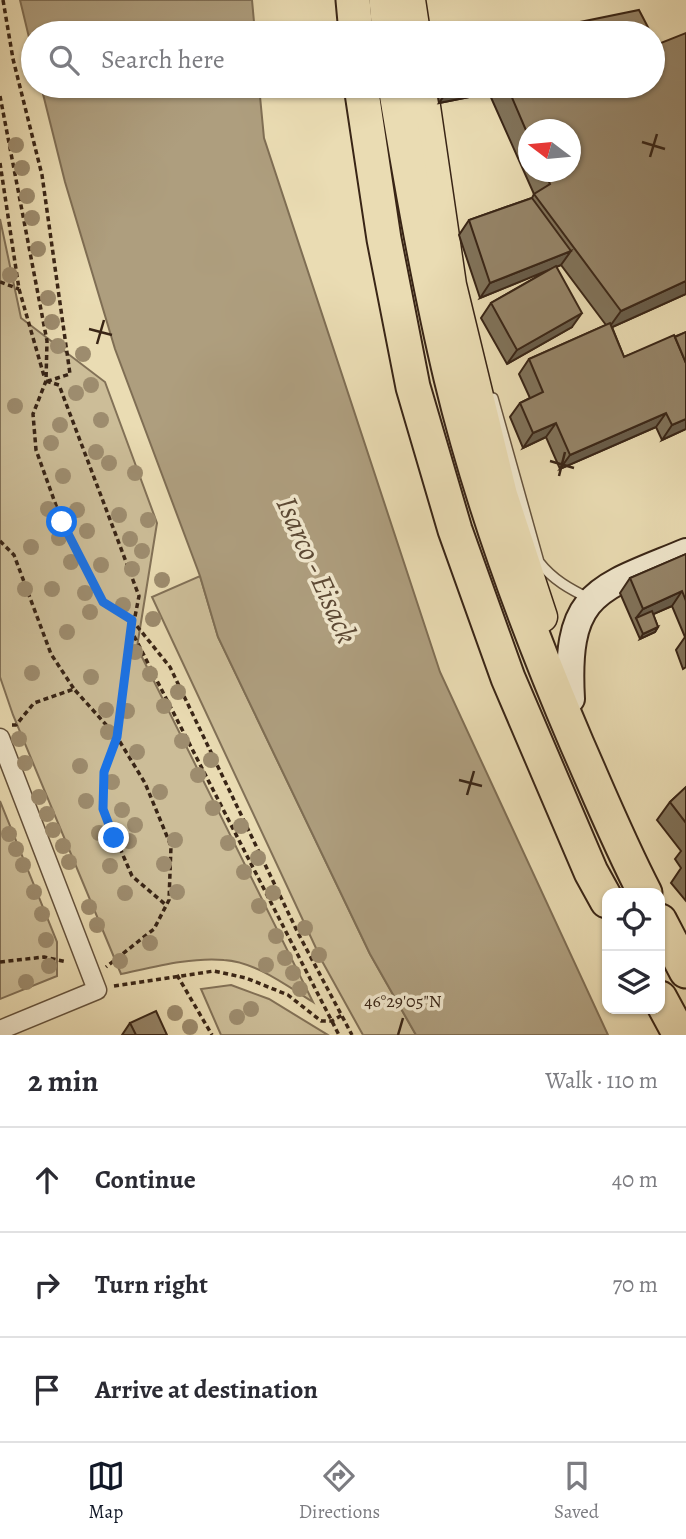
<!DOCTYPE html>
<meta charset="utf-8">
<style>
body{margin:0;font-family:Alegreya,serif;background:#f2f2f3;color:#2b2b33}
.controls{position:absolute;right:21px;bottom:21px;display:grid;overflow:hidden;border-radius:14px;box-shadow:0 2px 5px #0004}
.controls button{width:63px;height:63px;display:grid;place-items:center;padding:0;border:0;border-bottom:2px solid #e1e1e2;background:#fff;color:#2b2b33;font:35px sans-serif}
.compass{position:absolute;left:518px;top:119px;width:63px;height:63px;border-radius:50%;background:#fff;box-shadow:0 2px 5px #0004;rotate:286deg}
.stop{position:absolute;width:21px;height:21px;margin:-16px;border:5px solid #1a73e8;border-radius:50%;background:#fff}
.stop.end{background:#1a73e8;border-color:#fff;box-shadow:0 2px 7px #0008}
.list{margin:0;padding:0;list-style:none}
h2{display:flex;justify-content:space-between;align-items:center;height:91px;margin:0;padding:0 28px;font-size:30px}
h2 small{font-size:23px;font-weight:400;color:#7c7c81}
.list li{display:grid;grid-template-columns:46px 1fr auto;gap:21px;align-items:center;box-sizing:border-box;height:105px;padding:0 28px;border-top:2px solid #e1e1e2}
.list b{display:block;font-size:26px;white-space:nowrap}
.list em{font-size:23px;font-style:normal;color:#7c7c81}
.icon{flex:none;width:38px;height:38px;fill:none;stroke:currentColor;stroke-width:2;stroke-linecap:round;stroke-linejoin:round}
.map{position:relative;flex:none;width:686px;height:1035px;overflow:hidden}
.search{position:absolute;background:#fff;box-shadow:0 2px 5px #0004;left:21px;right:21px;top:21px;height:77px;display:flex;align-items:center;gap:18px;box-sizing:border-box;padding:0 24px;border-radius:38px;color:#7c7c81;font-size:26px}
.sheet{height:406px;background:#fff}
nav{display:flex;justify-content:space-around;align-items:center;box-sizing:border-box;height:98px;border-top:2px solid #e1e1e2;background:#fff;font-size:19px;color:#7c7c81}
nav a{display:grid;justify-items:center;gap:4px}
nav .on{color:#111827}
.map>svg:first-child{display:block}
.green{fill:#ccbd98;stroke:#827157;stroke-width:2}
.water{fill:#ae9e7e;stroke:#7f6e54;stroke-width:2}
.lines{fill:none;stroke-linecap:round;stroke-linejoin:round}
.lane-casing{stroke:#65533d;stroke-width:12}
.street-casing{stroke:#65533d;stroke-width:21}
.secondary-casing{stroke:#392516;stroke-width:30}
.primary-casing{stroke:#392516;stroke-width:33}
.highway-casing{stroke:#392516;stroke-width:37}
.path{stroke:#392516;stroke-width:3.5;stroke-dasharray:5 3.5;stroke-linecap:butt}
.lane{stroke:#f1e8ce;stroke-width:9}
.street{stroke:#f1e8ce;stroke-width:18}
.secondary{stroke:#f1e8ce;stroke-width:26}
.primary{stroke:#eadcb3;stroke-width:30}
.highway{stroke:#eadcb3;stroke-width:33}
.tree{fill:#9d8c6e}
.wall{fill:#807259;stroke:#392516;stroke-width:2;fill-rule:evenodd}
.shaded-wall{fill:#685c49;stroke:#392516;stroke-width:2}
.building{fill:#958468;stroke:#392516;stroke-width:2}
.route{stroke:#1a73e8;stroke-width:9}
.ticks{fill:none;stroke:#392516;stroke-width:2.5}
.labels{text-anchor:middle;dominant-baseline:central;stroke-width:7;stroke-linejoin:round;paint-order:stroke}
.water-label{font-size:30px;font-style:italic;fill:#5c4935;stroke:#f1e8ce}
.ticks-label{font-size:18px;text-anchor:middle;fill:#392516;stroke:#f1e8ce;stroke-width:7;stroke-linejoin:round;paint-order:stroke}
</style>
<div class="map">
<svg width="686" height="1035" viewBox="0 0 686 1035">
<rect width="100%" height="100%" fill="#eadcb3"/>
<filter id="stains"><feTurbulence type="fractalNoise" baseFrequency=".00286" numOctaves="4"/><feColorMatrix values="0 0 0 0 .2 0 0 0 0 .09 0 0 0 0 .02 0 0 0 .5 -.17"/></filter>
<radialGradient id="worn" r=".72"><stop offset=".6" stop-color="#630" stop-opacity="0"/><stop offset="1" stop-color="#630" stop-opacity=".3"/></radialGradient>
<g class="green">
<path d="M0,219L21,318L105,382L157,523L137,647L313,1002C287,986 256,962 224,960C191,957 154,967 121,974L13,715L0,677Z"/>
<path d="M200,576L218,637L370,954L416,1035H363L322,961L152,597Z"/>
<path d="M0,801L57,942V976L0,999Z"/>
<path d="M231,985L269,999L328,1035H221L201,989Z"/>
</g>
<g class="water">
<path d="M20,0H252L255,33H33V54Z"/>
<path d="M41,86H259L264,138L440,672L608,1035H416L370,954L218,637L200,576L115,349L65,182Z"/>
</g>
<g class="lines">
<defs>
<path id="lane" d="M493,398L539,562C553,580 570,589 590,599"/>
<path id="street" d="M0,738L97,990L0,1030"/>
<path id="secondary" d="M571,699C565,591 597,589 686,552"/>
<g id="primary">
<path d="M410,0L415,33"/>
<path d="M422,86L451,285L502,495L542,617"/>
</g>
<g id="highway">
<path d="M353,0L356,33"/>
<path d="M386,0L389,33"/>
<path d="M361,86L384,239L413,387L455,530L508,678L591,872L607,901"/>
<path d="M395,86C411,184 428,281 451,378C481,503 526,625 577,744C599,794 620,845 645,893"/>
<path d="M660,921L686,971"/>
<path d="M660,998L680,1035"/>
</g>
</defs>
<use href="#lane" class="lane-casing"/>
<use href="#street" class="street-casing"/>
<use href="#secondary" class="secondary-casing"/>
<use href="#primary" class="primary-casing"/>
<use href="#highway" class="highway-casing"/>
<g class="path">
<path d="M3,0L13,59L42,175L70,374L48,381"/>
<path d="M0,96L47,341L46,381L33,414L36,450L62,522L103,602L132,620L170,667L298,933L352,1035"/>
<path d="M0,163L19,289L44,376"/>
<path d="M0,282L19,289"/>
<path d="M46,381L59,385L139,596L132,632L339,1035"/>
<path d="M0,541L14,555L51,654L74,689"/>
<path d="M132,634L117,737L104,772L103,809L132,876L166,905"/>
<path d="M12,725H16L34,703L74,689L117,737L145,783L171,846L169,900L154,929L106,967"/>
<path d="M0,962L44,957L67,962"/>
<path d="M177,975L212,1035"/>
<path d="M114,986L214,971L246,978L288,995L321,1021H332L342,1015"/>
</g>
<use href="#lane" class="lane"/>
<use href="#street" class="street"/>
<use href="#secondary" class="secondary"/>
<use href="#primary" class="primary"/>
<use href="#highway" class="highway"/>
</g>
<g class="tree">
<circle cx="16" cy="145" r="8"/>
<circle cx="22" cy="168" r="8"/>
<circle cx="27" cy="196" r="8"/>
<circle cx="32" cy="218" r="8"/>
<circle cx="38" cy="249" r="8"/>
<circle cx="10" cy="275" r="8"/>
<circle cx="48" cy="298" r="8"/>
<circle cx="52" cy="322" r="8"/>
<circle cx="58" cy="346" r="8"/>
<circle cx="83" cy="354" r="8"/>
<circle cx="91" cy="385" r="8"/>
<circle cx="76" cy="393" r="8"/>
<circle cx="15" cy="406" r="8"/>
<circle cx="101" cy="420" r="8"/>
<circle cx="60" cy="425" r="8"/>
<circle cx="51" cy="443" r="8"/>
<circle cx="96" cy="452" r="8"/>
<circle cx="109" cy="463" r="8"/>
<circle cx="135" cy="473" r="8"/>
<circle cx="63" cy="476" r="8"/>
<circle cx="48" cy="509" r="8"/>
<circle cx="77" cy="510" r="8"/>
<circle cx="119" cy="515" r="8"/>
<circle cx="148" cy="520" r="8"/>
<circle cx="87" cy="531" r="8"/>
<circle cx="59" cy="538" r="8"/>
<circle cx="130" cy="539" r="8"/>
<circle cx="31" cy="547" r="8"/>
<circle cx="142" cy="551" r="8"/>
<circle cx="71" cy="562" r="8"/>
<circle cx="101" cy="565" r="8"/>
<circle cx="132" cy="569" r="8"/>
<circle cx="162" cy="580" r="8"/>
<circle cx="25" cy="589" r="8"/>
<circle cx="52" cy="589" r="8"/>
<circle cx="85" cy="593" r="8"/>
<circle cx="123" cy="605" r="8"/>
<circle cx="90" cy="612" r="8"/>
<circle cx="153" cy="619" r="8"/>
<circle cx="67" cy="632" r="8"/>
<circle cx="135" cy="652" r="8"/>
<circle cx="32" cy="673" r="8"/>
<circle cx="150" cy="674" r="8"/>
<circle cx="91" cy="677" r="8"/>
<circle cx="178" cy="692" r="8"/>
<circle cx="164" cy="706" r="8"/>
<circle cx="106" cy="710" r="8"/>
<circle cx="127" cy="711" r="8"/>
<circle cx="108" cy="732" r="8"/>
<circle cx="19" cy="739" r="8"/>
<circle cx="182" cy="741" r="8"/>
<circle cx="137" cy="752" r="8"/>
<circle cx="211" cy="760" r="8"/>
<circle cx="25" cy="763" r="8"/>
<circle cx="80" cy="766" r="8"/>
<circle cx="198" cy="775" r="8"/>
<circle cx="112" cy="782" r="8"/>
<circle cx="160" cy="792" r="8"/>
<circle cx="39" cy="797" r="8"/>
<circle cx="86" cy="801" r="8"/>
<circle cx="213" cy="808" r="8"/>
<circle cx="122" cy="810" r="8"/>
<circle cx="47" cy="814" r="8"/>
<circle cx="135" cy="825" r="8"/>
<circle cx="241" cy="826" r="8"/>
<circle cx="53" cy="830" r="8"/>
<circle cx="99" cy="833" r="8"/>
<circle cx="9" cy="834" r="8"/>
<circle cx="175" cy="840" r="8"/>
<circle cx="129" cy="841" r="8"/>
<circle cx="228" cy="843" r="8"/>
<circle cx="63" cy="846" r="8"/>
<circle cx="16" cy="849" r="8"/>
<circle cx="258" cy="858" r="8"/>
<circle cx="69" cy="862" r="8"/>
<circle cx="164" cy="864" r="8"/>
<circle cx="23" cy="865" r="8"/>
<circle cx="110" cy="866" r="8"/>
<circle cx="244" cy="872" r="8"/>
<circle cx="34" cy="892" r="8"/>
<circle cx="177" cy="892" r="8"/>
<circle cx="125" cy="893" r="8"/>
<circle cx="273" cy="893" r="8"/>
<circle cx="259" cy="906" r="8"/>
<circle cx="89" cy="907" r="8"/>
<circle cx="42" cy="914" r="8"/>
<circle cx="97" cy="925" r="8"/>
<circle cx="305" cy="928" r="8"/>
<circle cx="276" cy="936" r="8"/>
<circle cx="46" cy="940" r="8"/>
<circle cx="150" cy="943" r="8"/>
<circle cx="319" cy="955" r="8"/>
<circle cx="285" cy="958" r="8"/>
<circle cx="120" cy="961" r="8"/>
<circle cx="266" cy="965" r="8"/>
<circle cx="49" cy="966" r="8"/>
<circle cx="293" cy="973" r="8"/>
<circle cx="26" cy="982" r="8"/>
<circle cx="300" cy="989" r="8"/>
<circle cx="251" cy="1009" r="8"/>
<circle cx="175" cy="1013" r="8"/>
<circle cx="237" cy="1017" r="8"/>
<circle cx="190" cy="1027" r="8"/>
</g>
<g class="wall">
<path d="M436,86H653L686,294L612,327L624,357L686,332V429L662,440L656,427L560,469L546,437L523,448L510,417L520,403L530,398L519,374L529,359L606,325L561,265L556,267L572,327L507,364L481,318L491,303L550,269L480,298L459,235L469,220L532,198L534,194L489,93L439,103ZM528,130L570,172H528Z"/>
<path d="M686,554V667L683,669L676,650L685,637L672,606L653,614L658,627L655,632L640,639L620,593L630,578Z"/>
<path d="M686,787V901L671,883L681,868L675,859L681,851L657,820L670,802Z"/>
<path d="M130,1023L167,1035H122Z"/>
</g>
<g class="shaded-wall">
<path d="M481,86H494L489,93L439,103L446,93Z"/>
<path d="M571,251L561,265L480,298L490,283Z"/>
<path d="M686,281V294L608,329L621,311Z"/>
<path d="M582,313L572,327L507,364L517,350Z"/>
<path d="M666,413L656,427L560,469L570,455Z"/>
<path d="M686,419V429L662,440L672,425Z"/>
<path d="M556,423L546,437L523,448L533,433Z"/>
<path d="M682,591L672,606L638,621L636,618L643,609Z"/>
<path d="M658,627L655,632L640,639L643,634Z"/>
</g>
<g class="building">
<path d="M639,10L651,33H526Z"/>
<path d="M686,33V281L621,311L534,194L550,184L545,172H570V130H528V135L507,86H653V38L656,45Z"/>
<path d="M444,86H481L446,93Z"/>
<path d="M532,198L571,251L490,283L469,220Z"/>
<path d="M556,266L582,313L517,350L491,303Z"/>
<path d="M610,323L624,357L674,335L686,363V419L672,425L666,413L570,455L556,423L533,433L520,403L543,392L529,359Z"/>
<path d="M686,332V363L675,337Z"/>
<path d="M686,554V601L682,591L643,609L630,578Z"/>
<path d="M652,611L658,627L643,634L636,618Z"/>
<path d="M686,787V823L670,802Z"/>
<path d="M156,1011L167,1035H136L130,1023Z"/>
</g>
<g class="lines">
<path class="route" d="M62,522L103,602L132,620L117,737L104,772L103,809L114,838"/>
</g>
<path class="ticks" d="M642,142L665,149M650,157L657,134M89,329L112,335M97,344L104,320M550,461L574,468M559,476L565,452M459,780L482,786M467,795L474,771M398,1035L403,1018"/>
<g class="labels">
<g class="water-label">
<text transform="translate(317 570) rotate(66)">Isarco - Eisack</text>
</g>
</g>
<g class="ticks-label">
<text x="403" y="1007">46°29'05"N</text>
</g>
<rect width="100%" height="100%" filter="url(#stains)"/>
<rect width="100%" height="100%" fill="url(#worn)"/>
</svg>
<div class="controls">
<button><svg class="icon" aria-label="locate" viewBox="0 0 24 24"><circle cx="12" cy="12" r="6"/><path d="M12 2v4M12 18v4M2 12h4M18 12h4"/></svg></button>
<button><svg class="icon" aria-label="layers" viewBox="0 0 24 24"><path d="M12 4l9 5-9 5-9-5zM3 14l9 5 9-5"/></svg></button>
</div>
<svg class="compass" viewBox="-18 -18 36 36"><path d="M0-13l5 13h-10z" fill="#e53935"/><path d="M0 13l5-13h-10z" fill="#7c7c81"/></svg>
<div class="stop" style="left:62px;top:522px"></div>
<div class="stop end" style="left:114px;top:838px"></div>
<div class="search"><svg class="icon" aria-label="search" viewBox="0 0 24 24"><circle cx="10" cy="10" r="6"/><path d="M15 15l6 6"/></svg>Search here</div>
</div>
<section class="sheet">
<h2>2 min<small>Walk · 110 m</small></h2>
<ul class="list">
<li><svg class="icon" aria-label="ahead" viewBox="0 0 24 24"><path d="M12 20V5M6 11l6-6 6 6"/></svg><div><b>Continue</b></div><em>40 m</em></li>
<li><svg class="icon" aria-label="right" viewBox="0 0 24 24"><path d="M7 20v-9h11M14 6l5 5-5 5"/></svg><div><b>Turn right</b></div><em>70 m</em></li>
<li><svg class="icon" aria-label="arrive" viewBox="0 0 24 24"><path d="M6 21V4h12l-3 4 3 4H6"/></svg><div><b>Arrive at destination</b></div></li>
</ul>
</section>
<nav>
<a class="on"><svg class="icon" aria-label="map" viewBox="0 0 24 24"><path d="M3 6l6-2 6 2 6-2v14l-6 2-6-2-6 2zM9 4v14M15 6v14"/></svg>Map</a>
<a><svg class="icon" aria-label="directions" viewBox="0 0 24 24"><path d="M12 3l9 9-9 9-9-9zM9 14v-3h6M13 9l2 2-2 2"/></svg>Directions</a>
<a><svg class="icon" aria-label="saved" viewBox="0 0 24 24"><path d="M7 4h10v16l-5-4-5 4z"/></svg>Saved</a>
</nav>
